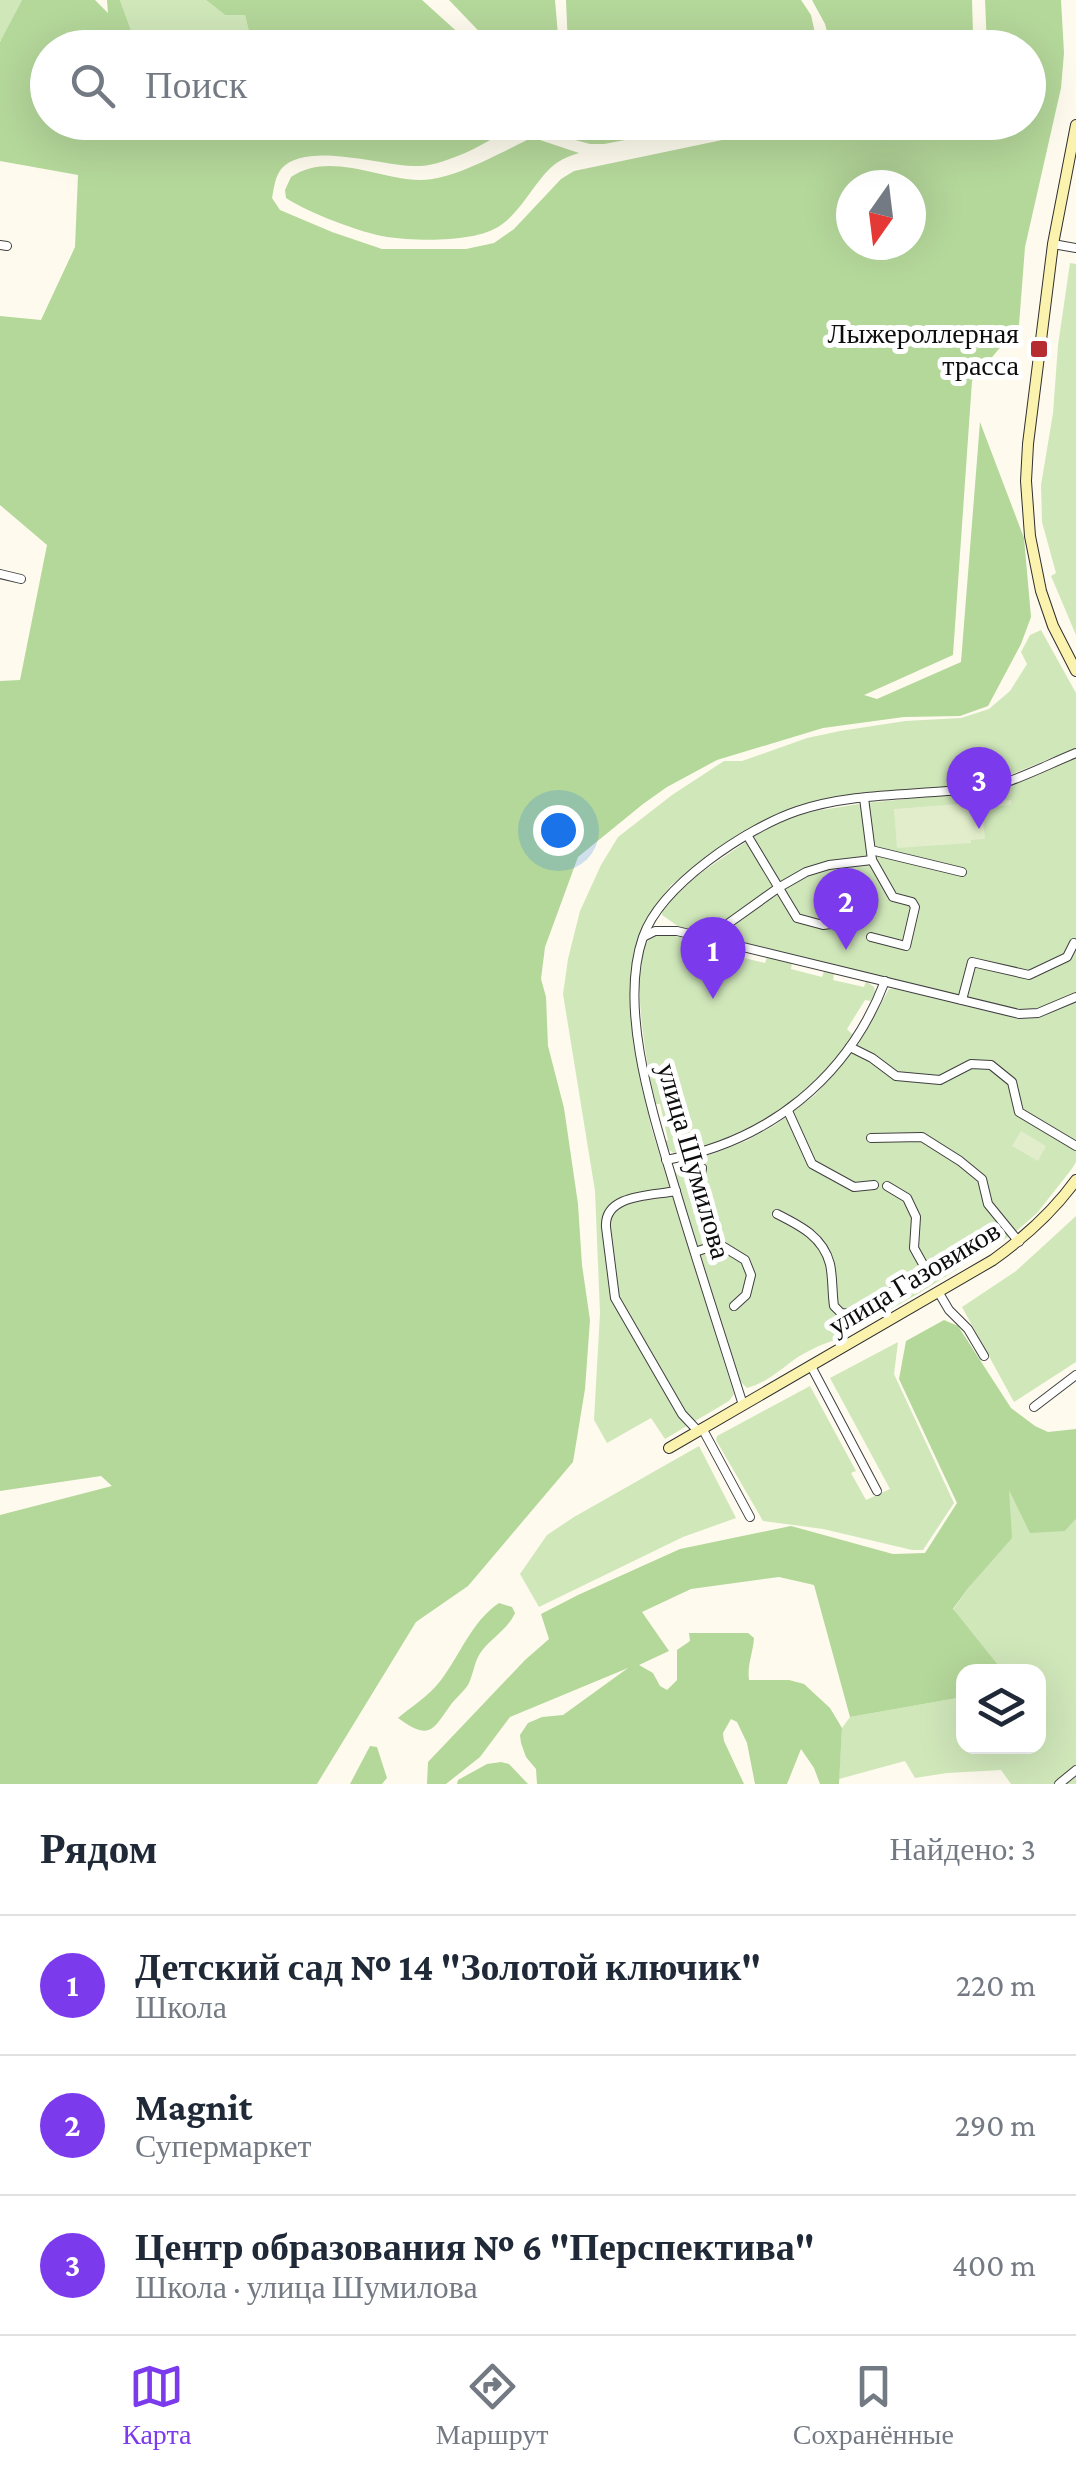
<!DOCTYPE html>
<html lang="ru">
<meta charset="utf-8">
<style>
body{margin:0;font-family:"Crimson Pro",serif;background:#f2f2f3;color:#1f2937}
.controls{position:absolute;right:30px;bottom:30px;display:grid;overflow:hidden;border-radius:20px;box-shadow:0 10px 40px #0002}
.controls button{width:90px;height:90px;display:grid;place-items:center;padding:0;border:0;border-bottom:2px solid #e0e1e3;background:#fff;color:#1f2937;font:50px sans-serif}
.compass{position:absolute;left:836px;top:170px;width:90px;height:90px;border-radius:50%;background:#fff;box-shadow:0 10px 40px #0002;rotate:194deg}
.you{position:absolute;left:558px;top:830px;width:35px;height:35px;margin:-25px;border:8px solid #fff;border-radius:50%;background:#1a73e8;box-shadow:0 0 0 15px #1a73e833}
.badge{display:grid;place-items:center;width:65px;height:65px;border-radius:50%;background:#7c3aed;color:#fff;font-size:32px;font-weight:700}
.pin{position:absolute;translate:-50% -82px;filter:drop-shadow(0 2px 5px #0008)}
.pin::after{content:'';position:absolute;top:52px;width:35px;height:30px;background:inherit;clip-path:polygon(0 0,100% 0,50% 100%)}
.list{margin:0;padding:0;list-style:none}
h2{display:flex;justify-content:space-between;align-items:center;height:130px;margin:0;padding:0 40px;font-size:42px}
h2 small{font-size:32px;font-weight:400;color:#747a83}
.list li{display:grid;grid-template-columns:65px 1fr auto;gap:30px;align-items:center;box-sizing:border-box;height:140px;padding:0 40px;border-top:2px solid #e0e1e3}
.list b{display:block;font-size:38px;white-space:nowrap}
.list p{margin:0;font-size:32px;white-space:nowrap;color:#747a83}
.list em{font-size:32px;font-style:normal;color:#747a83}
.icon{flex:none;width:55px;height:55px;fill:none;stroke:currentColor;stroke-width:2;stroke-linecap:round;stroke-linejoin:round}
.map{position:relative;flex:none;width:1076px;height:1784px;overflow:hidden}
.search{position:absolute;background:#fff;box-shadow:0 10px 40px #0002;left:30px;right:30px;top:30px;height:110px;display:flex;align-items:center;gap:25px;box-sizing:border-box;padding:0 35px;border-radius:55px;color:#747a83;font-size:38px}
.sheet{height:550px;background:#fff}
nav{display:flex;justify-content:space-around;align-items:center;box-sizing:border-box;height:140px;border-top:2px solid #e0e1e3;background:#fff;font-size:28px;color:#747a83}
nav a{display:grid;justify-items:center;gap:5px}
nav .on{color:#7c3aed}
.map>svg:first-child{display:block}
.green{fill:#d0e7ba}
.forest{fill:#b4d79a;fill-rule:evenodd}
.pitch{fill:#e2eecb}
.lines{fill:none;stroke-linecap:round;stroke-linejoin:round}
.street-casing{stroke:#404040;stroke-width:10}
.secondary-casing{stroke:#2f2f2f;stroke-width:12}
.street{stroke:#fff;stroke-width:8}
.secondary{stroke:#fbf3ad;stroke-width:10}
.poi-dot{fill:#b62c31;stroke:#fff;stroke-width:4}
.labels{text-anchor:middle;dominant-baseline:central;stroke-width:10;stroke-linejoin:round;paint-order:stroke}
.poi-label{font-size:28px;fill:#0d0d0d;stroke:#fff;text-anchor:end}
.street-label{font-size:28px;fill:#0d0d0d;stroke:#fff}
</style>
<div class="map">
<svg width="1076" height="1784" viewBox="0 0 1076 1784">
<rect width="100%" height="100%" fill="#fefbee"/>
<g class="green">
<path d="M0,0H22L1,41L0,40Z"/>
<path d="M120,0H206L225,15H245L251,40L227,47H176L172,40L150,35L152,47H137Z"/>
<path d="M1070,263L1076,264V635L1051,576L1056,573L1042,522L1041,485L1053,413L1058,345Z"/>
<path d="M1041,630L1076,693V748L990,783L831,799L800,805L776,814L745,832L671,885L645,921L631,967L630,991L641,1078L651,1127L734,1394L729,1401L665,1439L651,1418L607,1443L594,1420L600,1313L595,1191L563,994L568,959L580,911L601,865L618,837L672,795L724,761H742L807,738L840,731L905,721L961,718L989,709L1010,691L1027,664L1021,652L1030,635Z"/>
<path d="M1076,757V992C1057,1001 1040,1010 1020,1010L679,927L662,915V910L678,892L702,872L750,839L779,822L803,813L865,803L992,791Z"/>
<path d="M668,935L693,939L691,945L703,948L705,942L745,952L744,958L765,963L767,957L792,963L791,969L822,977L824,971L834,974L833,980L864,987L866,981L874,987L875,992L871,1001L865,1000L847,1029L853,1035C812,1094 748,1144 674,1153L669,1150L665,1141L668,1140L660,1104H655C648,1070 629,971 647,942C651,934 660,936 668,935Z"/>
<path d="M889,989H895L1019,1019L1039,1017L1076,1002V1162L1071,1170L1037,1213L1013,1234L921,1292L838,1339C824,1343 811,1349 798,1357C782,1368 767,1383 747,1388L740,1381L675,1174L676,1167L680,1163L715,1153L746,1141L775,1125L815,1095L838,1070L859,1043Z"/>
<path d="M1076,1216V1362L1014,1402L962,1307L1016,1271Z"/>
<path d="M898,1342L894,1374L954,1503L923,1550H912L823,1529L763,1521L716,1440L717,1436L810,1386L856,1471L851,1473L866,1500L890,1489L830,1378Z"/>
<path d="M699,1446L736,1518L683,1537L539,1607L520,1574L547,1535L574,1517Z"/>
<path d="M1009,1487L1065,1531L1076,1519V1784H1011L1001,1770L947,1773L915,1778L905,1761L839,1779L842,1728L850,1717L963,1697L964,1746H1038V1672L1003,1671L953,1610L969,1587Z"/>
</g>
<g class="forest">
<path d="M22,0H95L108,13L107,0H120L137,47L48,48V122L505,123L507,129C487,144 447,164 421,166C386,168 309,140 282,168C275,176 274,188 272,198L280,210L332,232L382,249H466L494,243L514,229L561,179L574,171L803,123L1028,122V48L987,47L985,0H1061L1064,53L1061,88L1025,247L1019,325L972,381L953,655L864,695L877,699L961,662L980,422L1024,538L1031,617L1021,644L988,706L960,716L904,717L823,728L717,760L667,787L643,804L578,857L545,947L541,979L546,997L548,1046L564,1108L578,1204L582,1265L590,1320L585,1389L573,1462L468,1586L416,1622L317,1784H0V1515L112,1486L101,1476L0,1491V681L20,680L47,545L0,505V316L41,320L75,247L78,175L0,161V42ZM851,185H911V245H851Z"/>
<path d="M206,0H422L474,47H227L251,40L245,15H225Z"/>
<path d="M449,0H555L559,47H494Z"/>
<path d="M566,0H801L811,15L818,47H568Z"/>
<path d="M812,0H972L973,33L961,47H831L825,24Z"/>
<path d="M559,122H715V123L604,144H590L542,131Z"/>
<path d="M527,140H540L579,153C572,155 564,158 558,162C537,176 524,209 501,225C477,243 416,241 387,237C361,233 307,212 286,198L285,190L291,177C329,151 378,179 419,180C451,181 498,154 527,140Z"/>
<path d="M944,1320L958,1326L1011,1408L1035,1426L1048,1432L1076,1429V1519L1065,1531L1030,1533L1009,1490L1012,1538L969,1587L953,1609L1003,1671L964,1672L963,1697L850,1717L814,1585L779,1577L691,1589L642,1612L669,1651L639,1665L653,1673L660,1686L667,1690L677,1680V1650L690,1641L689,1633H748L754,1638C753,1653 747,1665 749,1680H789L804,1684L830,1708L842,1728L839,1784H820L814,1768L801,1749L787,1784H755L747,1743L737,1722L731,1719L723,1733L724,1741L744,1784H537L536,1769L526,1757L521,1743L520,1735L528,1723L542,1717L563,1715L628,1668L510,1717L480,1757L446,1784H427L428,1762L525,1660L549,1639L541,1614L578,1595L680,1549L791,1526L893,1554L925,1553L957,1503L899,1379L906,1341Z"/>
<path d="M499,1603L512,1607L515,1613C507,1631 489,1639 479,1655C474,1664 473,1675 468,1685C464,1691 457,1697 452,1703C433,1729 431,1742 398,1718C412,1706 429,1696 441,1680C460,1655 472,1621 499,1603Z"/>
<path d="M370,1746L377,1747L387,1778L382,1784H350Z"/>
<path d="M501,1762L509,1764L528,1784H457L458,1780L487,1764Z"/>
</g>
<g class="pitch">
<path d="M1011,800V805L982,808L985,839L971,840V843L897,848L894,809Z"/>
<path d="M1021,1131L1046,1146L1038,1161L1012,1146Z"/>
</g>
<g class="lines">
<defs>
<g id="street">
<path d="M1053,244L1076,248"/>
<path d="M0,245L7,246"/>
<path d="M0,574L21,579"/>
<path d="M864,798L872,860L893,897L912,902L915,907L906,946L871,937"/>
<path d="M747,835L797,918L823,925L831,924L835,919L843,884"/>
<path d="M871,850L962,872"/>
<path d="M645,936L655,931H677L1019,1014L1038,1013L1076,997"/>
<path d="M721,941L729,923L778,888L806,872L829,865L872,860"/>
<path d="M962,1000L972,962L1029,975L1067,957L1074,943"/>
<path d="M850,1047L872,1058L896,1076L940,1080L971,1064L991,1065L1012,1082L1019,1112L1076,1146"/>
<path d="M788,1111L812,1164L854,1187L874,1185"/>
<path d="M871,1138L922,1137L960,1161L982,1179L988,1204L1019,1242"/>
<path d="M666,1160C768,1142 848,1078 885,981"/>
<path d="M702,1168L697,1197L719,1244L745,1260L751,1275L746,1295L734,1306"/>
<path d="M676,1191C651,1196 604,1194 606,1227L615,1298L682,1414L698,1431"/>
<path d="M777,1214C801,1226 823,1237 830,1264C833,1278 832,1293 834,1306L841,1313L851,1314L919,1277L924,1271V1266L914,1248L916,1217L907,1198L887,1186"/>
<path d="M695,1252L719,1244"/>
<path d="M939,1293L949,1310L968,1329L984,1356"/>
<path d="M811,1366L877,1491"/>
<path d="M743,1405C721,1335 698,1265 677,1195C656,1123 617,1011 643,937C661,885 747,828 797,811C844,795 898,795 947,791C961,790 978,791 992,787C1020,779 1049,764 1076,753"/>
<path d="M1034,1407L1076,1375"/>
<path d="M702,1428L750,1517"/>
<path d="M1059,1784L1076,1770"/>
</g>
<g id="secondary">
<path d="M1076,125L1053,244L1028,444L1026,481L1030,536L1041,591L1053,626L1076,671"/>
<path d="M669,1448L993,1260C1025,1237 1053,1212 1076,1180"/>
</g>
</defs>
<use href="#street" class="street-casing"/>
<use href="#secondary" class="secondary-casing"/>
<use href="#street" class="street"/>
<use href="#secondary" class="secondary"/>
</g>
<rect class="poi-dot" x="1029" y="339" width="20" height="20" rx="5"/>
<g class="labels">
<g class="poi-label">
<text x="1019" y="333">Лыжероллерная<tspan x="1019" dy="32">трасса</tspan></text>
</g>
<g class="street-label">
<text transform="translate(694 1161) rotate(74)">улица Шумилова</text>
<text transform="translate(914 1278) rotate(-31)">улица Газовиков</text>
</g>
</g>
</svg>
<div class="controls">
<button><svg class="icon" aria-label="layers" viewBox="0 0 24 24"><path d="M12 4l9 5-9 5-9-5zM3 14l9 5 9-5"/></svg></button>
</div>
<svg class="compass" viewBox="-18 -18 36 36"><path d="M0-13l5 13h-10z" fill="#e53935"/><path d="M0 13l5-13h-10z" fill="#747a83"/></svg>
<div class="you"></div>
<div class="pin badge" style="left:713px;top:999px">1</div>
<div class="pin badge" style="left:846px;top:950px">2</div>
<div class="pin badge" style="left:979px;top:829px">3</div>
<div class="search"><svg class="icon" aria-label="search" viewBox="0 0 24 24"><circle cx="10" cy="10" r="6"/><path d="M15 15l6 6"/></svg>Поиск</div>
</div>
<section class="sheet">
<h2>Рядом<small>Найдено: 3</small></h2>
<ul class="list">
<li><span class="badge">1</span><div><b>Детский сад № 14 &quot;Золотой ключик&quot;</b><p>Школа</p></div><em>220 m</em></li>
<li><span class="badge">2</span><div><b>Magnit</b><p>Супермаркет</p></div><em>290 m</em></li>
<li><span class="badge">3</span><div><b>Центр образования № 6 &quot;Перспектива&quot;</b><p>Школа · улица Шумилова</p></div><em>400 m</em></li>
</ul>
</section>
<nav>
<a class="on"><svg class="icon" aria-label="map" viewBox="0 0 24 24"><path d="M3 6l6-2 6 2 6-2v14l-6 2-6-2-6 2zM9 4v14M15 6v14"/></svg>Карта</a>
<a><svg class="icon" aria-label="directions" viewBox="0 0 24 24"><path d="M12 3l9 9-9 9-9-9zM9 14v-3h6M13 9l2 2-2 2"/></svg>Маршрут</a>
<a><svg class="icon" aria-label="saved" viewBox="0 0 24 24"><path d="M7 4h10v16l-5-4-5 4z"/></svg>Сохранённые</a>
</nav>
